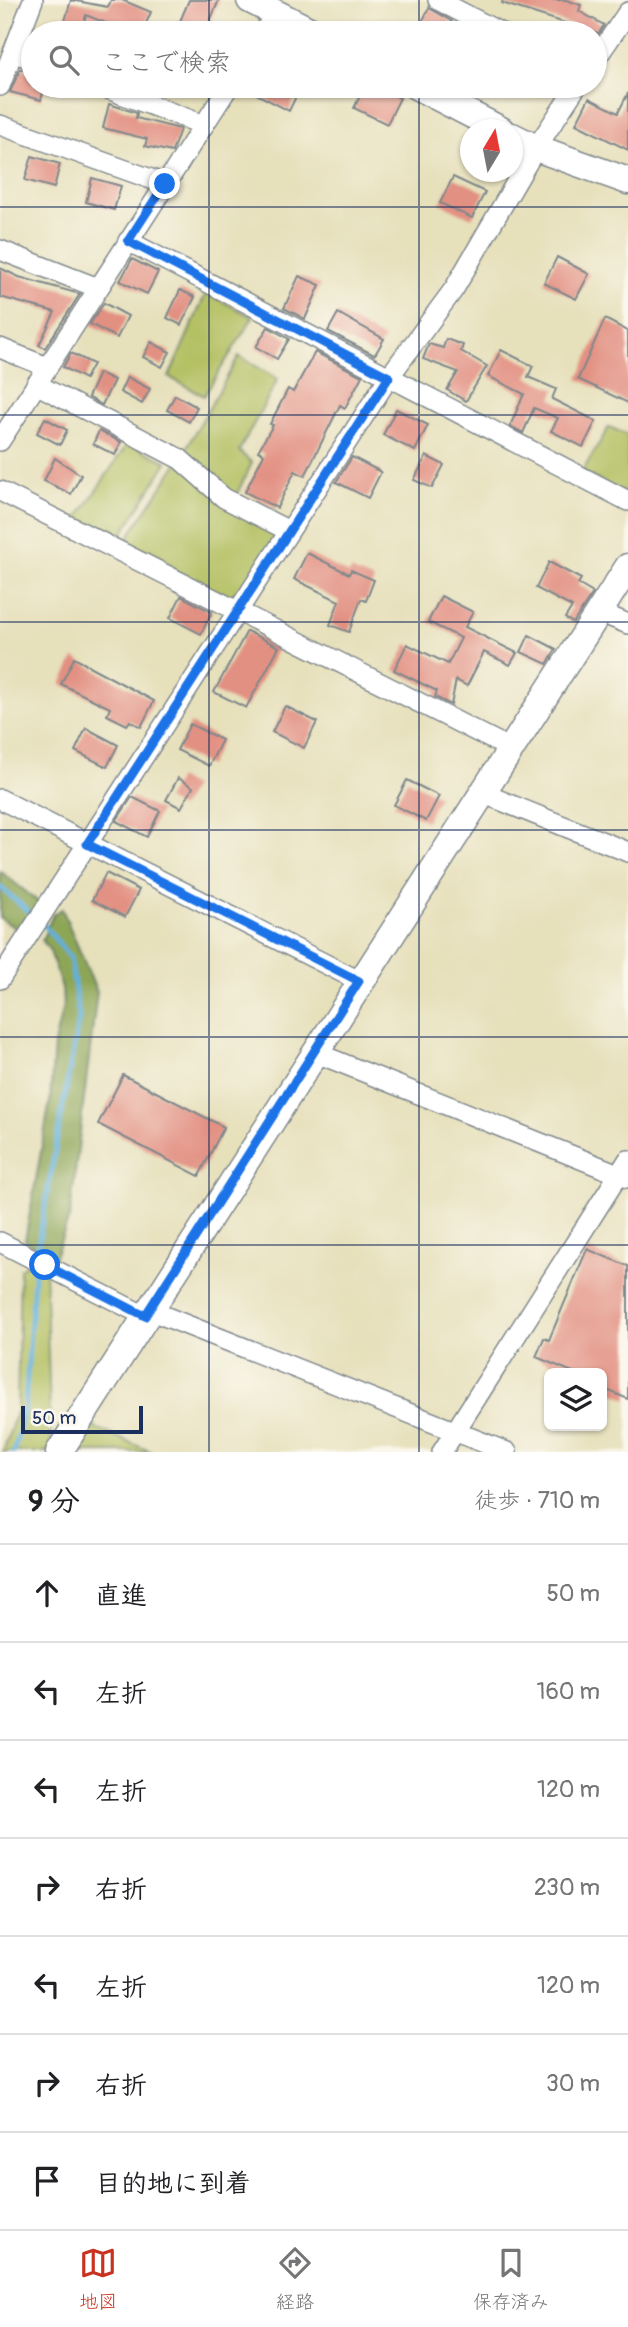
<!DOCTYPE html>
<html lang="ja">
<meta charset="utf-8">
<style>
body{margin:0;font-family:Pangolin,"Klee One",sans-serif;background:#f6f6f6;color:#202124}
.controls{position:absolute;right:21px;bottom:21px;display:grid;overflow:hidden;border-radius:10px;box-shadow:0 2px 5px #0004}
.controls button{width:63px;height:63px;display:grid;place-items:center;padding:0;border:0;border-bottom:2px solid #e0e0e0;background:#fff;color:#202124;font:35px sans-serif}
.compass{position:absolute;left:460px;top:119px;width:63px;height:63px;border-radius:50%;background:#fff;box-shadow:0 2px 5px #0004;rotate:10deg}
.scale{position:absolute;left:21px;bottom:18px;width:122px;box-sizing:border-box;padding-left:7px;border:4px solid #1b2f5e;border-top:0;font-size:19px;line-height:24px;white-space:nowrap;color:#1b2f5e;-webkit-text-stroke:5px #fbf7ec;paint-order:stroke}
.stop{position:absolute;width:21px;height:21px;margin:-16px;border:5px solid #1a73e8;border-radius:50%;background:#fff}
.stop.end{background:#1a73e8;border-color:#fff;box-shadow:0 2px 7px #0008}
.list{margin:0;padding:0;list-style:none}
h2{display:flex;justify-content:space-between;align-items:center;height:91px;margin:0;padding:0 28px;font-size:30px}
h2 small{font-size:23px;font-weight:400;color:#757577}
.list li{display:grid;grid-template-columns:46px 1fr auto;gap:21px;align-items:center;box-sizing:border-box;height:98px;padding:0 28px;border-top:2px solid #e0e0e0}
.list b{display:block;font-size:26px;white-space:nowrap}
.list em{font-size:23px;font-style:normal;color:#757577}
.icon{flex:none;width:38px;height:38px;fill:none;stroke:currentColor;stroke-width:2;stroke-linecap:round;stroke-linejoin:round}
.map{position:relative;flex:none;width:628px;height:1452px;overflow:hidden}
.search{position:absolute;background:#fff;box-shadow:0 2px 5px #0004;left:21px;right:21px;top:21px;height:77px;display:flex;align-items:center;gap:18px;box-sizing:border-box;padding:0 24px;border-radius:38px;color:#757577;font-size:26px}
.sheet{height:777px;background:#fff}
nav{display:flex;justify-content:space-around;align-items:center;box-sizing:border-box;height:98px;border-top:2px solid #e0e0e0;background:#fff;font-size:19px;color:#757577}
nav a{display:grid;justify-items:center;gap:4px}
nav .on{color:#c8321e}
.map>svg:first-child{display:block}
.green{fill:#b2bf61;stroke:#667760;stroke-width:2}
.forest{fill:#8da657;stroke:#546a5a;stroke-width:2}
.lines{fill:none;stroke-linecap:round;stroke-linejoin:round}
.stream{stroke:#61b0db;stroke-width:5}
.building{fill:#e29082}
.street-casing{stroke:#80888c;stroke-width:22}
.secondary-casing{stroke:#80888c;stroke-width:29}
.street{stroke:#fff;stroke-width:19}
.secondary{stroke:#fff;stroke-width:26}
.route{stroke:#1a73e8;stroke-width:9}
.grid{fill:none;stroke:#1b2f5e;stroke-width:2;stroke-opacity:0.55}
</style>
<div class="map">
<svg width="628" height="1452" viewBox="0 0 628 1452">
<rect width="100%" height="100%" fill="#fbf7ec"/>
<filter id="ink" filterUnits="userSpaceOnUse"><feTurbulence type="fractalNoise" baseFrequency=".0143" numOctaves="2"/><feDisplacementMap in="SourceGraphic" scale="14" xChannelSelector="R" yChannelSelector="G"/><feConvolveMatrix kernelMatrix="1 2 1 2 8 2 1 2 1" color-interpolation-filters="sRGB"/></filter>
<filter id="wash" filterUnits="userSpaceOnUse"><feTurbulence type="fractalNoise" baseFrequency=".00686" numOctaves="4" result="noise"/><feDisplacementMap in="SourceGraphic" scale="28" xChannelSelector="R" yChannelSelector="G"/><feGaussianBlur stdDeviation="1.57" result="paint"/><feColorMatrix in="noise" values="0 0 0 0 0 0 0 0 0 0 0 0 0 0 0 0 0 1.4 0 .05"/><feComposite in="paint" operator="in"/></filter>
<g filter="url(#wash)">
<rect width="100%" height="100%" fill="#e6e0bb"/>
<g class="green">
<path d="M206,293L253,317L204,396L169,377Z"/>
<path d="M239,356L278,379L239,451L252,463L233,502L289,531L240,607L123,545L180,459Z"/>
<path d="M609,427L628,435V495L582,472Z"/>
<path d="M128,443L167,462L116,544L75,522Z"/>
<path d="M27,1264L45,1265L51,1446L47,1452H3L17,1410L20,1269Z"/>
<path d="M79,1421L152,1452H59Z"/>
</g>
<g class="forest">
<path d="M0,871L46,908L27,936L0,918Z"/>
<path d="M62,909L97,992L70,1215L53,1262L25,1240L50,1101L54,1044L63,1006L62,989L50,951L42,940L53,914Z"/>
</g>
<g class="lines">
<g class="stream">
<path d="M0,887L35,917"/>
<path d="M36,1256L79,1017L70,957L42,923"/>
<path d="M14,1452L25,1406L35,1265"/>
</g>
</g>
<g id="blocks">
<g class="building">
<path d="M71,0L108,7L111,0H122L151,12L142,33H131L86,15L81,33L63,28Z"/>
<path d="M189,0H219L205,33H175Z"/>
<path d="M503,0H566L581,5L579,11L604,25L599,33H578L581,28L502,3Z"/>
<path d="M429,8L452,21L445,33H429L419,28Z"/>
<path d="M20,69L33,73V86H45L41,100L10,92Z"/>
<path d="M241,86H301L289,111Z"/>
<path d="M365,86H375L400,98L387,124L354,108Z"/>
<path d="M628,93V150L576,124L589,98L618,113Z"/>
<path d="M109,104L137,113L136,118L180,129L172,152L145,146L147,139L103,128Z"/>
<path d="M32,156L60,164L54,188L25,180Z"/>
<path d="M453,177L485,192L472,218L440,203Z"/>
<path d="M92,178L121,186L114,210L86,202Z"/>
<path d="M557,257L589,274L576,299L544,283Z"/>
<path d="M132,259L158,272L147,294L120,281Z"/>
<path d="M0,268L19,277L80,294L45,348L39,345L55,312L0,297Z"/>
<path d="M299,276L320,285L305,319L284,308Z"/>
<path d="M180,290L195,297L181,325L167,318Z"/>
<path d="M104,303L128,316L117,338L90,324Z"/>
<path d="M338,313L384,339L376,353L374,355L328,331Z"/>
<path d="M605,319L628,331V403L578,379Z"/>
<path d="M268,327L289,339L277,359L256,347Z"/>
<path d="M446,339L463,345L461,351L487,366L466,401L447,390L458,372L423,359L429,344L443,348Z"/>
<path d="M151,342L170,352L162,367L143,357Z"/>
<path d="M501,350L533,366L528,377L556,389L552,399L596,421L583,447L551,431L558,418L534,408L523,433L510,426L524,394L488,376Z"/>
<path d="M315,352L362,376L345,408L340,405L305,476L295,471L277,508L245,492L264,454L258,451L273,425L270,424L288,389L293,392Z"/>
<path d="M71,353L93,364L85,379L63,367Z"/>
<path d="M99,373L114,380L102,405L88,397Z"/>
<path d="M127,377L150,389L142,404L120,392Z"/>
<path d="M175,395L197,407L189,422L167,410Z"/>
<path d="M396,409L428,425L415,451L383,435Z"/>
<path d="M45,418L67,430L60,445L37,433Z"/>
<path d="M99,431L121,442L115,455L93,444Z"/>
<path d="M426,456L444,465L432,488L414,480Z"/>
<path d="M352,457L381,472L368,498L336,482Z"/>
<path d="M55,458L81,475L71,494L44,481Z"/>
<path d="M307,553L349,574L351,570L374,580L366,601L361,599L349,632L330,625L339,601L294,579Z"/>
<path d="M549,562L581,579L578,584L593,593L573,623L565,618L572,607L536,588Z"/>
<path d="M181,596L212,612L201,634L170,618Z"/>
<path d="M441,596L473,612L465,627L517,653L510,665L484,652L467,686L456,680L451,705L435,697L437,691L394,670L407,644L448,664L461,638L428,622Z"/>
<path d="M247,631L279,647L246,708L214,692Z"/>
<path d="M529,635L556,649L547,664L521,652Z"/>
<path d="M74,658L154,701L141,727L130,721L127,725L107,715L110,708L61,684Z"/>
<path d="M285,706L317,722L304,748L272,732Z"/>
<path d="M190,724L222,740L209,766L177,750Z"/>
<path d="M86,728L118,745L107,767L75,751Z"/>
<path d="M178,778L193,787L181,808L166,800Z"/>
<path d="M407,780L439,796L426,821L394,805Z"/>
<path d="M132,797L160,811L147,837L116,821Z"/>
<path d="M106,873L139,890L125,917L92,900Z"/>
<path d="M123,1075L224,1127L199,1176L98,1124Z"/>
<path d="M587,1249L628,1266V1399L602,1388V1373H575L536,1357L544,1338L549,1340Z"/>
</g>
</g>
</g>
<g filter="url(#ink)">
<use href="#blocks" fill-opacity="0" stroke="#80888c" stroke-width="2"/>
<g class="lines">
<defs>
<g id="street">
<path d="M438,0L501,33"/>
<path d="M263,33L276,13"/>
<path d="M13,52L33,60"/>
<path d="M595,60L628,12"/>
<path d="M0,86L33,0"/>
<path d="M100,86L204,125"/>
<path d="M0,125L165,184"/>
<path d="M128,241L628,501"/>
<path d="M0,250L98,288"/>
<path d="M0,348L47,367"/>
<path d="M36,384L180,459L224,498L289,531"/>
<path d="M0,441L229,86"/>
<path d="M0,491L511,749"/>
<path d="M599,612L628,624"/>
<path d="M482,793L628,852"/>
<path d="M0,799L359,981"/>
<path d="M0,979L389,377L454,289L536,148L577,86"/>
<path d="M314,1052L628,1178"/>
<path d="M0,1242L145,1316"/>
<path d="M149,1310L507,1452"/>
<path d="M442,1452L628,1160"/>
</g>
<g id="secondary">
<path d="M250,0L315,33"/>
<path d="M416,86L501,130"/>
<path d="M512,136L536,148L628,181"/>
<path d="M59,1452L628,567"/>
</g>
</defs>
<use href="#street" class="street-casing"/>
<use href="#secondary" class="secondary-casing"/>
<use href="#street" class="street"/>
<use href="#secondary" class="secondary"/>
</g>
</g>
<g class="lines" filter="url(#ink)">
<path class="route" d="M45,1265L145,1316L359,981L87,844L389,377L128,241L165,184"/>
</g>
<path class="grid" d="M209,0V33M419,0V33M209,86V1452M419,86V1452M0,207H628M0,415H628M0,622H628M0,830H628M0,1037H628M0,1245H628"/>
</svg>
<div class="controls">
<button><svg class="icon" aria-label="layers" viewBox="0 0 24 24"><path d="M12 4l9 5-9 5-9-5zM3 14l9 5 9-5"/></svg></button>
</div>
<svg class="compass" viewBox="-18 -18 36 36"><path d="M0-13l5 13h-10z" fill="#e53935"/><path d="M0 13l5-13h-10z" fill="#757577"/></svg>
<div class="scale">50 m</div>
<div class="stop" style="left:45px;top:1265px"></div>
<div class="stop end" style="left:165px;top:184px"></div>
<div class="search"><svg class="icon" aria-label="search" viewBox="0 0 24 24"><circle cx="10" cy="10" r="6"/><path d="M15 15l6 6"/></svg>ここで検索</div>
</div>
<section class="sheet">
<h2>9 分<small>徒歩 · 710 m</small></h2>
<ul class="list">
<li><svg class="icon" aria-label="ahead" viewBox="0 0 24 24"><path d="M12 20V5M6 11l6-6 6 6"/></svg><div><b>直進</b></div><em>50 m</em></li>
<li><svg class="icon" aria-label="left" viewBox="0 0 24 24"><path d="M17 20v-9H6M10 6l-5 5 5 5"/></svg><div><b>左折</b></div><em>160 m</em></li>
<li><svg class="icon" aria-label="left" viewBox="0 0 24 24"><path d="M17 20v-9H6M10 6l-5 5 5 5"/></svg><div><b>左折</b></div><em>120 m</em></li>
<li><svg class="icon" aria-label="right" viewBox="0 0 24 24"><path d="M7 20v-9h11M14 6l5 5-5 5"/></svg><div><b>右折</b></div><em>230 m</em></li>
<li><svg class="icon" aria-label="left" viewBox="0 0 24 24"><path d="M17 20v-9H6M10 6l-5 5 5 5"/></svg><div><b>左折</b></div><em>120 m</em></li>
<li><svg class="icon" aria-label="right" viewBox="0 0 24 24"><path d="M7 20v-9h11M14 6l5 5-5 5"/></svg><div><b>右折</b></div><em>30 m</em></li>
<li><svg class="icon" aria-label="arrive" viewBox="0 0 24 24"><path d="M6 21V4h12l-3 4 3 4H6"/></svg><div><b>目的地に到着</b></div></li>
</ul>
</section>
<nav>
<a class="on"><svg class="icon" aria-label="map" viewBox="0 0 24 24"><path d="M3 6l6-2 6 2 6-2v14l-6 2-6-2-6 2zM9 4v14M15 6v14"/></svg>地図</a>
<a><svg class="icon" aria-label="directions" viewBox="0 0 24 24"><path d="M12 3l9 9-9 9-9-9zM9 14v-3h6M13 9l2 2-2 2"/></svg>経路</a>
<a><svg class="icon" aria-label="saved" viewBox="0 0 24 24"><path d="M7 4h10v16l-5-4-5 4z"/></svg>保存済み</a>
</nav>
